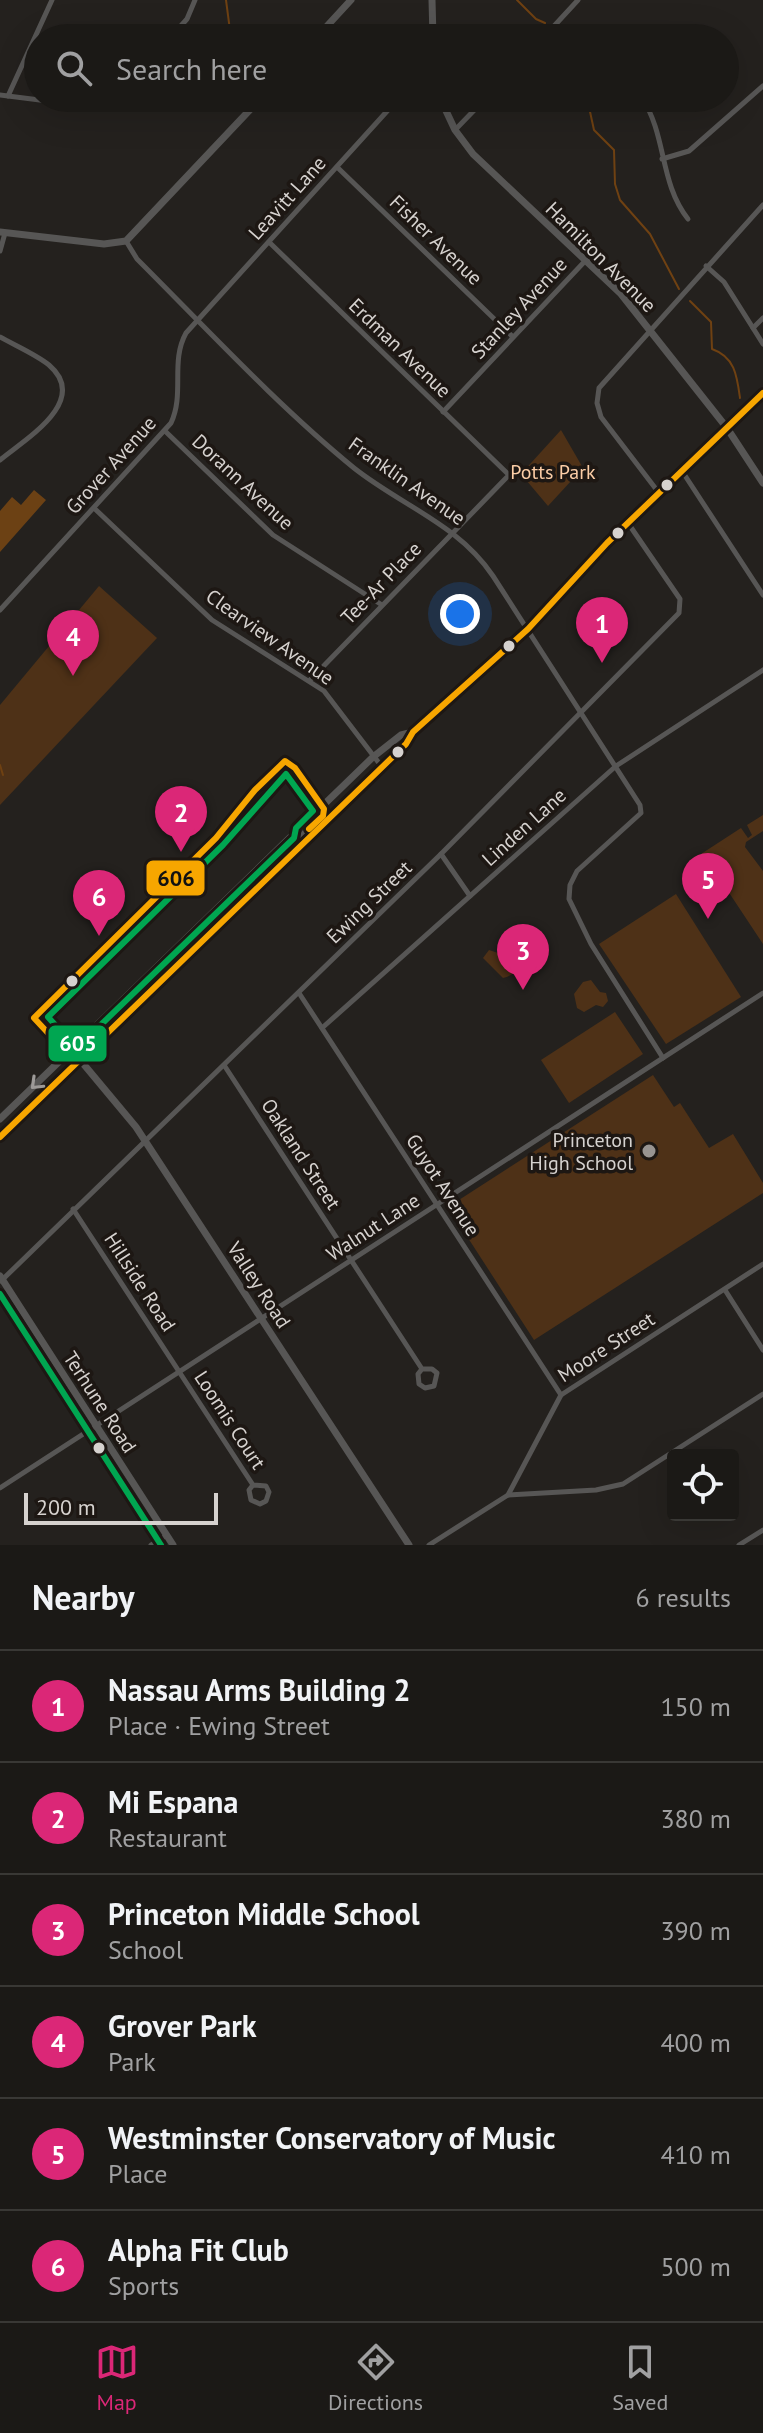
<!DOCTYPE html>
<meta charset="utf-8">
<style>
body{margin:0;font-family:"PT Sans",sans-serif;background:#24221f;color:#f1f3f6}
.controls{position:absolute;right:24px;bottom:24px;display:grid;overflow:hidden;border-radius:8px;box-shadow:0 8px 32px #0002}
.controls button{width:72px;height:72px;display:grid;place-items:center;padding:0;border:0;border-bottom:2px solid #393835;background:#1b1916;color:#f1f3f6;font:40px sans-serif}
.scale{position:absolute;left:24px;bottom:20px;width:194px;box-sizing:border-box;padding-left:8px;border:4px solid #d6d2cf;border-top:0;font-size:22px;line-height:28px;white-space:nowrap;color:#d6d2cf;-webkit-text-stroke:6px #1d1713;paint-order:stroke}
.you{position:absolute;left:460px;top:614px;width:28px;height:28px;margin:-20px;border:6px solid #fff;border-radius:50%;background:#1a73e8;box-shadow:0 0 0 12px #1a73e833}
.badge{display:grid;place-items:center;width:52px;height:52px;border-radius:50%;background:#db2777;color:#fff;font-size:26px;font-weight:700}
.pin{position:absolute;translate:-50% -66px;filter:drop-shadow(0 2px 4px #0008)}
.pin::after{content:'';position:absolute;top:42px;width:28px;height:24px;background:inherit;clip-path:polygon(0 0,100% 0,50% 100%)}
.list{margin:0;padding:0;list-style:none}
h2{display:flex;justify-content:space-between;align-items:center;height:104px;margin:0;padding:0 32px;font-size:34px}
h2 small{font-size:26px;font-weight:400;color:#a0a0a1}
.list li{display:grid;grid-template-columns:52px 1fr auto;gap:24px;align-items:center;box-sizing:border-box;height:112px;padding:0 32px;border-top:2px solid #393835}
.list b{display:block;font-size:30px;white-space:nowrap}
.list p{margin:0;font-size:26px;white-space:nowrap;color:#a0a0a1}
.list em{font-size:26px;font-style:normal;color:#a0a0a1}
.icon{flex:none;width:44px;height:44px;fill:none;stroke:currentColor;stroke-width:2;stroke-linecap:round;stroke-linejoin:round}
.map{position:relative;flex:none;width:763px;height:1545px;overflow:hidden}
.search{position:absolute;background:#1b1916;box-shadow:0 8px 32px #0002;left:24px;right:24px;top:24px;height:88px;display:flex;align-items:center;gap:20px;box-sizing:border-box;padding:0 28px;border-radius:44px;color:#a0a0a1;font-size:30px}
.sheet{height:776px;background:#1b1916}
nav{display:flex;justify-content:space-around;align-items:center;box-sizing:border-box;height:112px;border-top:2px solid #393835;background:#1b1916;font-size:22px;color:#a0a0a1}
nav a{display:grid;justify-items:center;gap:4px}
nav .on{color:#db2777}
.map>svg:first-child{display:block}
.green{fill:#4e3117}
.forest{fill:#6c4114}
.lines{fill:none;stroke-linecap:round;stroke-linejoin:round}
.stream{stroke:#6f4112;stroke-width:2}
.minor{stroke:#575655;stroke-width:5}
.tertiary{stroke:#575655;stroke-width:7}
.bus-1-casing{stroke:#1d1713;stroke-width:12}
.bus-2-casing{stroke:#1d1713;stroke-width:12}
.bus-1{stroke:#f7a600;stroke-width:6}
.bus-2{stroke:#00a651;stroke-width:6}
.oneway{stroke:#9d9a98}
.bus-dot{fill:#d6d2cf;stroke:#1d1713;stroke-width:3}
.poi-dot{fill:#989491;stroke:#1d1713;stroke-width:3}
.labels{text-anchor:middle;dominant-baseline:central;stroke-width:7;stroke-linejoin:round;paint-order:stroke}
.street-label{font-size:20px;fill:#d6d2cf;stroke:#1d1713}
.park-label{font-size:20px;fill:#fccea7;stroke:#1d1713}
.poi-label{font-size:20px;fill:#d6d2cf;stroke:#1d1713;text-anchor:end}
.line-badge{stroke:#1d1713;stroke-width:3}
.badge-label{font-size:22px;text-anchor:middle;font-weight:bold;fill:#fff}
.pale-badge-label{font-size:22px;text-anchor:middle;font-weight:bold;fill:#111}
</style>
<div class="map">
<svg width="763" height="1545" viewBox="0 0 763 1545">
<rect width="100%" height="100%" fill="#24211e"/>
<g class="green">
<path d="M561,430L583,468L548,506L521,474Z"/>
<path d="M99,586L157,638L0,805V705Z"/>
<path d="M763,815V831L746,842L745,847L763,871V944L718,876L706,868L701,854L741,828L748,838L752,835L747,825Z"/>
<path d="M676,894L741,997L666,1044L599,944Z"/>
<path d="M510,945C523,957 521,974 503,978L483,958L489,950L498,953Z"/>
<path d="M591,980L600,992L606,993L608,1001L603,1007L596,1005L584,1012L577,1008L574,994L583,982Z"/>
<path d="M615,1012L643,1054L569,1103L541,1060Z"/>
<path d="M653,1075L674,1107L680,1103L709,1148L733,1134L763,1183V1193L534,1340L448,1207Z"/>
</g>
<path class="forest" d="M34,490L46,500L0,552V511L12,497L21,505Z"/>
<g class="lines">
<g class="stream">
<path d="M226,0L231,38"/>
<path d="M517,0L536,19L545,23"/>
<path d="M552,35L553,38"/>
<path d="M242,98V100"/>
<path d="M587,98L594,130L614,150L615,184L620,200L650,234L679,289"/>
<path d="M690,301L711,322L712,349C735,357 737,376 740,398"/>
<path d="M0,765L3,775"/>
</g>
<g class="minor">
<path d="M170,38L187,19L195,0"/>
<path d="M543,38L578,0"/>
<path d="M0,95L95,107L115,98"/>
<path d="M8,96L52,0"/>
<path d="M642,98C667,136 659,182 688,219"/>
<path d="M455,130L486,98"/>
<path d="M662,159L689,151L763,86"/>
<path d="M337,167L513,337"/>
<path d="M126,241L137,259C208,330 277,405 354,468C402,506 458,524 493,576L640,805L641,813L577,871L570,885L569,899L591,944L663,1058"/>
<path d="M269,242L509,475L310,680"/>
<path d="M0,251L5,233"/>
<path d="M706,266L724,282L753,328"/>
<path d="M763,318L753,328L763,344"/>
<path d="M0,337C16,346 35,354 49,365C91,401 24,440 0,460"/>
<path d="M443,412L586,260"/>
<path d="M165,431L273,535L382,605"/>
<path d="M682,471L763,595"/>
<path d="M659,493L601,417L597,403L599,388L763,205"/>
<path d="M95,509L212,620L324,691L382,767"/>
<path d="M0,610L171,423C185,393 170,362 186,333L399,98"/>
<path d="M441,854L470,896"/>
<path d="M299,993L561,1395"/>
<path d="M322,1028L616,766L763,670"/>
<path d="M224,1065L422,1369L418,1374L419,1384L425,1388L434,1386L437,1373L432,1369H422"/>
<path d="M73,1209L253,1485L249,1490L251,1500L260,1504L266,1501L269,1492L266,1486L253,1485"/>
<path d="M1,1281L441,854L679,613L680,599L628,523"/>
<path d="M725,1290L763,1350"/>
<path d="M0,1488L763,993"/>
<path d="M508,1495L561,1395L763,1264"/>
<path d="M151,1545L167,1535"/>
<path d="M429,1545L508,1495L596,1490L623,1484L763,1394"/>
<path d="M739,1545L763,1530"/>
</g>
<g class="tertiary">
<path d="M432,0L433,38"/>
<path d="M316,38L351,0"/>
<path d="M440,98L455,130L473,154L621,294L727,428L763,483"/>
<path d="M0,232L104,244L126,241L261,98"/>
<path d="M304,842V834L323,816L322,804"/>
<path d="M71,1049L136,1127L409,1545"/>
<path d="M0,1119L373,757L401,735L413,732"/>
<path d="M0,1137L406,744L413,732L528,629L607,543L763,393"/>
<path d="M0,1276L173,1545"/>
</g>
<defs>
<g id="bus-1">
<path d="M71,1049L62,1048L34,1018L216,838L255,790L285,761L295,768L324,809L323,816L309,829"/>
<path d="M0,1137L406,744L413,732L528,629L607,543L763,393"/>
</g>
<g id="bus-2">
<path d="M286,774L313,811L296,828L294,838L80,1045L67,1038L48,1017L223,845Z"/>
<path d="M0,1294L161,1545"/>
</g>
</defs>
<use href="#bus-1" class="bus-1-casing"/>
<use href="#bus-2" class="bus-2-casing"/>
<use href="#bus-1" class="bus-1"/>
<use href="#bus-2" class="bus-2"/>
</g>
<defs><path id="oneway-chevron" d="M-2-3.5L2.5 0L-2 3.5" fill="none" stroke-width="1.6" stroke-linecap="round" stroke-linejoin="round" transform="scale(2)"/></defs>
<use class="oneway" href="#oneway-chevron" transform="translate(36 1084) rotate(136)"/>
<g class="bus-dot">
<circle cx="667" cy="485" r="7"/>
<circle cx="618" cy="533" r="7"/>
<circle cx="509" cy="646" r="7"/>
<circle cx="398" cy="752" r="7"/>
<circle cx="72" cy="981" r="7"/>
<circle cx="99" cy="1448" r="7"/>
</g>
<circle class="poi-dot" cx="649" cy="1151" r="8"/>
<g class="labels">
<g class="street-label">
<text transform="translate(287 198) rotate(-48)">Leavitt Lane</text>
<text transform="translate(436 240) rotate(44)">Fisher Avenue</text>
<text transform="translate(601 257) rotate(45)">Hamilton Avenue</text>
<text transform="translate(519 308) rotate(-47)">Stanley Avenue</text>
<text transform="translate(400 348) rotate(44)">Erdman Avenue</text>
<text transform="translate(111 465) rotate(-48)">Grover Avenue</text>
<text transform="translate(407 481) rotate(35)">Franklin Avenue</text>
<text transform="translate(243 482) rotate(43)">Dorann Avenue</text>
<text transform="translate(381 583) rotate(-46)">Tee-Ar Place</text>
<text transform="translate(270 637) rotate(35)">Clearview Avenue</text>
<text transform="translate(524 827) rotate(-42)">Linden Lane</text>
<text transform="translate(369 902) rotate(-44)">Ewing Street</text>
<text transform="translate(301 1154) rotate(57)">Oakland Street</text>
<text transform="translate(443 1185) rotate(57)">Guyot Avenue</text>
<text transform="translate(373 1227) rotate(-33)">Walnut Lane</text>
<text transform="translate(140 1282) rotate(57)">Hillside Road</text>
<text transform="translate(259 1285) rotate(57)">Valley Road</text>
<text transform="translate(606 1347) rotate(-33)">Moore Street</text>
<text transform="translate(100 1402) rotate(57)">Terhune Road</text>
<text transform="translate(230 1420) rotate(57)">Loomis Court</text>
</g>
<g class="park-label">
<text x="553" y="472">Potts Park</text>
</g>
<g class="poi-label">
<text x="633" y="1140">Princeton<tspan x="633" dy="23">High School</tspan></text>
</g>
</g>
<g class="line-badge">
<rect x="145" y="859" width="61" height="38" rx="8" fill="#f7a600"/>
<rect x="47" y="1024" width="61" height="39" rx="8" fill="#00a651"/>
</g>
<g class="badge-label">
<text x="78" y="1051">605</text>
</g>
<g class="pale-badge-label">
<text x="176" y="886">606</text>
</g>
</svg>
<div class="controls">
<button><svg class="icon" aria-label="locate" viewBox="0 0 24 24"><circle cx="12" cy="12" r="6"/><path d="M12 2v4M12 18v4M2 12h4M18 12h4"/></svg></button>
</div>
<div class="scale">200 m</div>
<div class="you"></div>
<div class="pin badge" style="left:602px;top:663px">1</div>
<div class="pin badge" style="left:181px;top:852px">2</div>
<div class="pin badge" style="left:523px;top:990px">3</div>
<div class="pin badge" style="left:73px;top:676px">4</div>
<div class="pin badge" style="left:708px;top:919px">5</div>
<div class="pin badge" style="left:99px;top:936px">6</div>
<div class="search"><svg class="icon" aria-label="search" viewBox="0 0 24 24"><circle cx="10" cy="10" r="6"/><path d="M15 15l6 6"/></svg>Search here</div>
</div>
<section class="sheet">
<h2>Nearby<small>6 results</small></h2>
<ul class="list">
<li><span class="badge">1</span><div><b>Nassau Arms Building 2</b><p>Place · Ewing Street</p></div><em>150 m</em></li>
<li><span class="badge">2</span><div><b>Mi Espana</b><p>Restaurant</p></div><em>380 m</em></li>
<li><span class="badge">3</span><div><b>Princeton Middle School</b><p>School</p></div><em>390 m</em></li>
<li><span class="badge">4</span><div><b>Grover Park</b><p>Park</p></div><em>400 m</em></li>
<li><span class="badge">5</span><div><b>Westminster Conservatory of Music</b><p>Place</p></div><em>410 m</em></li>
<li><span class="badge">6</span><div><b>Alpha Fit Club</b><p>Sports</p></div><em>500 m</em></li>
</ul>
</section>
<nav>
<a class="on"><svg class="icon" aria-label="map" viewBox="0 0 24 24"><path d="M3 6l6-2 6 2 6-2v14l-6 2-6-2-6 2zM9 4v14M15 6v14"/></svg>Map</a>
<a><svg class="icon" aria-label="directions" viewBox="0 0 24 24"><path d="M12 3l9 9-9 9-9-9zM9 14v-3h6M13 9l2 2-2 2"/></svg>Directions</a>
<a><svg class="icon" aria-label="saved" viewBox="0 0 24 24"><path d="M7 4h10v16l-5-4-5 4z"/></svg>Saved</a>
</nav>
